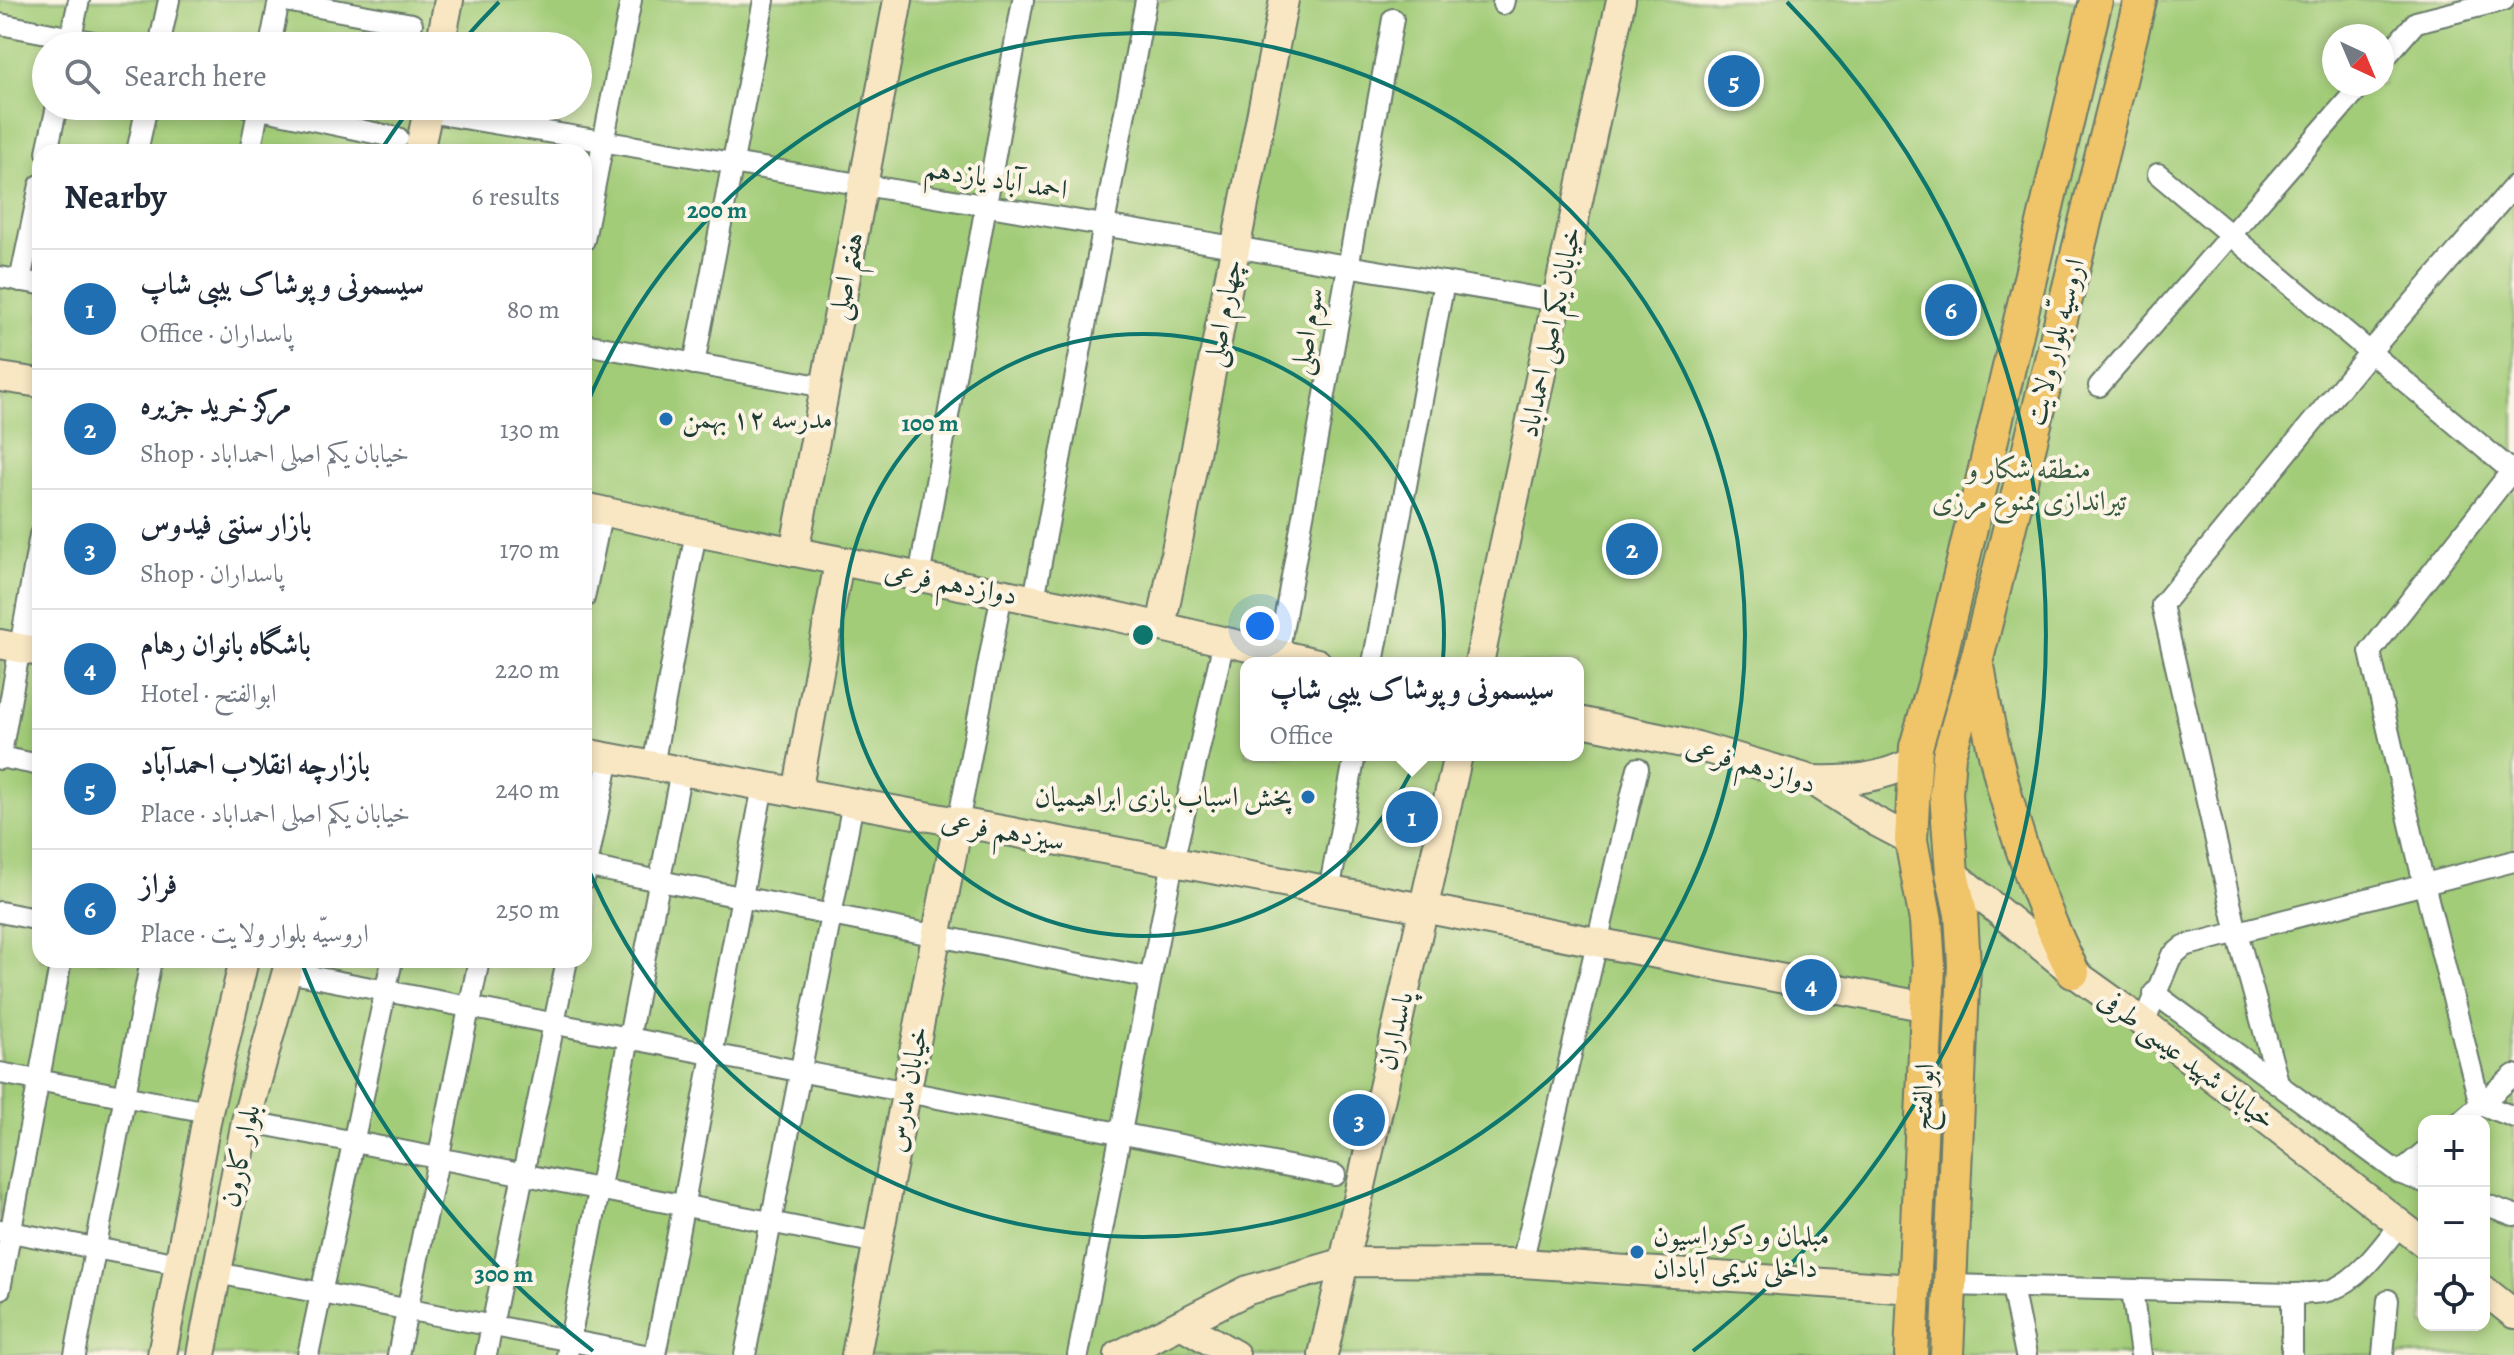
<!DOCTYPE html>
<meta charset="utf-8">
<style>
body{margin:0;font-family:Alegreya,Amiri,serif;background:#f6f6f7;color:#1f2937}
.controls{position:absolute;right:24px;bottom:24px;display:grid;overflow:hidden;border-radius:16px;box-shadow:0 4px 12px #0003}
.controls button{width:72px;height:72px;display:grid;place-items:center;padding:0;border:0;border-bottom:2px solid #e0e1e3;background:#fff;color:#1f2937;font:40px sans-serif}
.compass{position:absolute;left:2322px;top:24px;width:72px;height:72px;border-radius:50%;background:#fff;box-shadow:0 4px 12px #0003;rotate:136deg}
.you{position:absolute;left:1260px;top:626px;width:28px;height:28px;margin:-20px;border:6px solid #fff;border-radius:50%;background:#1a73e8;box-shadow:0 0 0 12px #1a73e833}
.badge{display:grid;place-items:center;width:52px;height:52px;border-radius:50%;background:#1f6fb2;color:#fff;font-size:26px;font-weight:700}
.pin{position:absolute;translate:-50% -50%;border:4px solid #fff;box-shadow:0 2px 8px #0006}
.popup{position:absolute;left:1240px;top:657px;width:344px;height:104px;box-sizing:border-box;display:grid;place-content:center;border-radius:16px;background:#fff;filter:drop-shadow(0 2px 6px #0005);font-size:26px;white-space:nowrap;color:#747a83}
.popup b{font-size:30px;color:#1f2937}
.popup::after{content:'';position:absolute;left:50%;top:100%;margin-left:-16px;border:16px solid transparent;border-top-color:#fff}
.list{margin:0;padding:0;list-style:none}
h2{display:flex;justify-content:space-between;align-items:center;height:104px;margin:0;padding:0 32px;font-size:34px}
h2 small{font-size:26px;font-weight:400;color:#747a83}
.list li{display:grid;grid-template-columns:52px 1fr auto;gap:24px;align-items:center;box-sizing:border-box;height:120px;padding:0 32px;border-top:2px solid #e0e1e3}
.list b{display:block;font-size:30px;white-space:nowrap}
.list p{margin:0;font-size:26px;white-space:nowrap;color:#747a83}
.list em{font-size:26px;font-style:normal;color:#747a83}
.icon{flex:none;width:44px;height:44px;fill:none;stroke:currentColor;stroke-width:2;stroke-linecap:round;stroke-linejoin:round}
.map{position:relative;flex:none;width:2514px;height:1355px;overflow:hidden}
.search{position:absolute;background:#fff;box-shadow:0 4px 12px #0003;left:32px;top:32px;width:560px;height:88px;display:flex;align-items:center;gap:20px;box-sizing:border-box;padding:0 28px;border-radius:44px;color:#747a83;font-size:30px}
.panel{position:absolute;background:#fff;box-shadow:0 4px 12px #0003;left:32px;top:144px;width:560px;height:824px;border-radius:24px}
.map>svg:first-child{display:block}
.green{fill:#a2cc78;stroke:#608456;stroke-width:2;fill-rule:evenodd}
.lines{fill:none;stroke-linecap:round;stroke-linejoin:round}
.street-casing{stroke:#697a6b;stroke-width:24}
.secondary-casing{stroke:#697a6b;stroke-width:32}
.primary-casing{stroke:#697a6b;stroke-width:36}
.street{stroke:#fff;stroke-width:20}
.secondary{stroke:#f9e7c3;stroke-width:28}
.primary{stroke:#f0c469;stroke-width:32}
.ring{fill:none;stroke:#0f766e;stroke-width:4}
.poi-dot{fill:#1f6fb2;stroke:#fcf5e5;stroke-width:3}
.labels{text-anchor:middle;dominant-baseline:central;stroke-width:8;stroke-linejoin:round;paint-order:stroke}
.street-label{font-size:28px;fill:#1f3d34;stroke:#fcf5e5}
.poi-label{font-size:28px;fill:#1f3d34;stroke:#fcf5e5;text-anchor:start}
.park-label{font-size:28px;fill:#395a42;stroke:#fcf5e5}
.centre{fill:#0f766e;stroke:#fcf5e5;stroke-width:4}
.ring-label{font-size:24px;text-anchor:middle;font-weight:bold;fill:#0f766e;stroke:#fcf5e5;stroke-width:8;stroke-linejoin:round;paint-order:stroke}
</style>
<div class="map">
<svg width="2514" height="1355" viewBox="0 0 2514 1355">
<rect width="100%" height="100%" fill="#fcf5e5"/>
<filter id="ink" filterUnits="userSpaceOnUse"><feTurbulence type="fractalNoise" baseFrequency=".0125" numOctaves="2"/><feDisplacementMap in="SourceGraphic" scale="16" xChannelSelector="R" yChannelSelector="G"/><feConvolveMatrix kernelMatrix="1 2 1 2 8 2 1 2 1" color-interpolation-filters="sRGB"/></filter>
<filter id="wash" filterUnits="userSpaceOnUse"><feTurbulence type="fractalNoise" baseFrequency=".006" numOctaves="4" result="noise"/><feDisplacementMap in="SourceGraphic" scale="32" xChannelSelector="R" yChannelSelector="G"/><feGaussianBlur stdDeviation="1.8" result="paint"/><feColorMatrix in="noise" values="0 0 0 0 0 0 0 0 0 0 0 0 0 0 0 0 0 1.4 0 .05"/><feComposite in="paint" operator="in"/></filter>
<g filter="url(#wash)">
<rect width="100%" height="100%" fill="#f3ebd1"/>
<path class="green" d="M0,0H2514V1355H0ZM2334,36H2382V84H2334ZM46,46H578V106H46ZM40,152H584V960H40ZM1246,663H1578V755H1246ZM2424,1121H2484V1325H2424Z"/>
</g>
<g filter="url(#ink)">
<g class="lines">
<defs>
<g id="street">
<path d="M280,0L412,24"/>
<path d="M1503,4L1504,0"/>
<path d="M0,24L114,46"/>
<path d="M69,46L79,0"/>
<path d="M159,46L169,0"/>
<path d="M270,46L279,0"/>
<path d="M2382,61L2416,22L2504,0"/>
<path d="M246,106L398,138"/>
<path d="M428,112L1556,301"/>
<path d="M47,152L57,106"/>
<path d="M137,152L147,106"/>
<path d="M250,152L259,106"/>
<path d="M2158,174L2514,473"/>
<path d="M584,240L631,0"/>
<path d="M0,277L40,284"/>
<path d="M20,281L40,185"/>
<path d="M584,344L825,387"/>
<path d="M694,364L764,0"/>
<path d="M2099,386L2362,84"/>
<path d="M2514,468L2370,652L2424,884L2480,1104L2514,1117"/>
<path d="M919,577L1023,0"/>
<path d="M584,598L602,511"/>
<path d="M1034,599L1146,0"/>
<path d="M1278,654L1393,19"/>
<path d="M1373,663L1444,282"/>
<path d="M0,757L40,765"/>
<path d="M0,759L40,535"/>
<path d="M653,766L696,532"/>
<path d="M958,823L1002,593"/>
<path d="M584,866L1150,978"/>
<path d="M584,880L609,758"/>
<path d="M1329,891L1355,755"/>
<path d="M0,912L40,920"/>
<path d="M288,972L1335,1175"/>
<path d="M2154,993L2399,1173L2424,1182"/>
<path d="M2144,1023L2171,957L2184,946L2514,861"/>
<path d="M0,1073L208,1112"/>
<path d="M2278,1082L2237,933L2162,605L2370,352L2514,186"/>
<path d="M246,1121L878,1243"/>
<path d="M2461,1121L2514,1075"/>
<path d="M2399,1173L2424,1152"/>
<path d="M2484,1204L2514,1215"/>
<path d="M0,1230L179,1264"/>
<path d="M1522,1263L1638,768"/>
<path d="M217,1273L645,1355"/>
<path d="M1950,1285L2292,1294C2304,1293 2319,1294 2331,1290C2360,1279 2381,1248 2400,1224"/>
<path d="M2012,1287L2026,1355"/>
<path d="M0,1289L61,960"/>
<path d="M2132,1290L2141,1355"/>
<path d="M75,1355L151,960"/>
<path d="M308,1355L392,960"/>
<path d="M398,1355L479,960"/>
<path d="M486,1355L567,960"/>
<path d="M567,1355L681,771"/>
<path d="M655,1355L763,786"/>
<path d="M745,1355L853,803"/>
<path d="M1078,1355L1173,862L1224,641"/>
<path d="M2292,1355V1294"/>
<path d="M2383,1355L2388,1300"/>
</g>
<g id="secondary">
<path d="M440,46L449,0"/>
<path d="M419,152L429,106"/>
<path d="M0,377L40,383"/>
<path d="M584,507L696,532L1110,615L1317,663"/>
<path d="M794,552L898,0"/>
<path d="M1161,627L1284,0"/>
<path d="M0,644L40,652"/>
<path d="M1479,663L1621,0"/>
<path d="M1578,721L1697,746L1812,780L1875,821L1911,840"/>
<path d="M584,753L1423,908L1927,1007"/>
<path d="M1812,780C1852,781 1879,779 1915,761"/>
<path d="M797,793L839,562"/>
<path d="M1952,873L2073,972L2144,1023L2424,1243"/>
<path d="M2484,1290L2514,1314"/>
<path d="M1181,1324L1235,1355"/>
<path d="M162,1355L208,1112L244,960"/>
<path d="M201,1355L246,1121L290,960"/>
<path d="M856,1355L958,823"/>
<path d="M1119,1355L1248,1290L1345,1262L1522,1263L1914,1289"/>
<path d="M1323,1355L1458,755"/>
</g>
<g id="primary">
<path d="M1979,671C1995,777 2026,876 2073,972"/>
<path d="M1911,1355L1929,966L1926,921L1911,840L1916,747L1934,684L2096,0"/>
<path d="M1947,1355L1964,965L1961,914L1952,873L1946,794L1949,755L1977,659L2140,0"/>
</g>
</defs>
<use href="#street" class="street-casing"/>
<use href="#secondary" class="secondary-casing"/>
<use href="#primary" class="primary-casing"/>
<use href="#street" class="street"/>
<use href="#secondary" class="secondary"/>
<use href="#primary" class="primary"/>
</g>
</g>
<g class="ring">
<circle cx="1143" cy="635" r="301"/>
<path d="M585 409A602 602 0 1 1 585 861"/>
<path d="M593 1351A903 903 0 0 1 303 966M381 150A903 903 0 0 1 408 111M461 43A903 903 0 0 1 499 2M1787 2A903 903 0 0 1 1693 1351"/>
</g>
<g class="poi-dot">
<circle cx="666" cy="419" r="8"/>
<circle cx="1308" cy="797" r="8"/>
<circle cx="1637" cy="1252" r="8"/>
</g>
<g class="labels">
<g class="street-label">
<text transform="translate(996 179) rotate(9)">احمد آباد یازدهم</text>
<text transform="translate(846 276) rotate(-79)">هفتم اصلی</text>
<text transform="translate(1223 313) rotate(-79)">چهارم اصلی</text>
<text transform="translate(1307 331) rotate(-80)">سوم اصلی</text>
<text transform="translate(1550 332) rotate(-78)">خیابان یکم اصلی احمداباد</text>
<text transform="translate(2055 342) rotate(-76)">اروسیّه بلوار ولایت</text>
<text transform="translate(951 583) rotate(11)">دوازدهم فرعی</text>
<text transform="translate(1751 765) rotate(17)">دوازدهم فرعی</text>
<text transform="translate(1003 831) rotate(10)">سیزدهم فرعی</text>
<text transform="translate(1395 1031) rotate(-77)">پاسداران</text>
<text transform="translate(2187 1059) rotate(37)">خیابان شهید عیسی طرفی</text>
<text transform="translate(907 1089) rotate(-79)">خیابان مدرس</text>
<text transform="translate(1923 1097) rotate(-87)">ابوالفتح</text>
<text transform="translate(240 1156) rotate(-78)">بلوار کارون</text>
</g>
<g class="poi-label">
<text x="682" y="419">مدرسه ۱۲ بهمن</text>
<text x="1292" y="797" text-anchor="end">پخش اسباب بازی ابراهیمیان</text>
<text x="1653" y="1236">مبلمان و دکوراسیون<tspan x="1653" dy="32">داخلی ندیمی آبادان</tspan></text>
</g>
<g class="park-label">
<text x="2029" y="469">منطقه شکار و<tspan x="2029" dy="32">تیراندازی ممنوع مرزی</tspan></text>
</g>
</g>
<circle cx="1143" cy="635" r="12" class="centre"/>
<g class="ring-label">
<text x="717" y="218">200 m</text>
<text x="930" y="431">100 m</text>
<text x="504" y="1282">300 m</text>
</g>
</svg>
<div class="controls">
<button>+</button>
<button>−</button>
<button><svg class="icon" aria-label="locate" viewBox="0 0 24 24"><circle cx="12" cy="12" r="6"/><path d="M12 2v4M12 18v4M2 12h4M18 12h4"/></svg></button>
</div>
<svg class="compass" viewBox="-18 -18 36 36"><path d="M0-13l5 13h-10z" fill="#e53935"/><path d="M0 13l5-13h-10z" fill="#747a83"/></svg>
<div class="you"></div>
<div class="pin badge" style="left:1412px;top:817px">1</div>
<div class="popup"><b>سیسمونی و پوشاک بیبی شاپ</b>Office</div>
<div class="pin badge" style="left:1632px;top:549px">2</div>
<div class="pin badge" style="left:1359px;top:1120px">3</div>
<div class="pin badge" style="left:1811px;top:985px">4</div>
<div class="pin badge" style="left:1734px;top:81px">5</div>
<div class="pin badge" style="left:1951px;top:310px">6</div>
<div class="search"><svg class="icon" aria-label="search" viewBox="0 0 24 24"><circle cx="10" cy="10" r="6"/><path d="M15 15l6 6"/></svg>Search here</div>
<section class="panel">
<h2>Nearby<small>6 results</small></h2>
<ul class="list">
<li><span class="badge">1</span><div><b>سیسمونی و پوشاک بیبی شاپ</b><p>Office · پاسداران</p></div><em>80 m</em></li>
<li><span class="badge">2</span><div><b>مرکز خرید جزیره</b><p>Shop · خیابان یکم اصلی احمداباد</p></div><em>130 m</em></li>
<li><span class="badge">3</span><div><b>بازار سنتی فیدوس</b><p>Shop · پاسداران</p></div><em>170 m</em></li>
<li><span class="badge">4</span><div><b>باشگاه بانوان رهام</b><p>Hotel · ابوالفتح</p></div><em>220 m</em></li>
<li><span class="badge">5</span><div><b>بازارچه انقلاب احمدآباد</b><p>Place · خیابان یکم اصلی احمداباد</p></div><em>240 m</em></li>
<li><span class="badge">6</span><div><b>فراز</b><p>Place · اروسیّه بلوار ولایت</p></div><em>250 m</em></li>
</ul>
</section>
</div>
